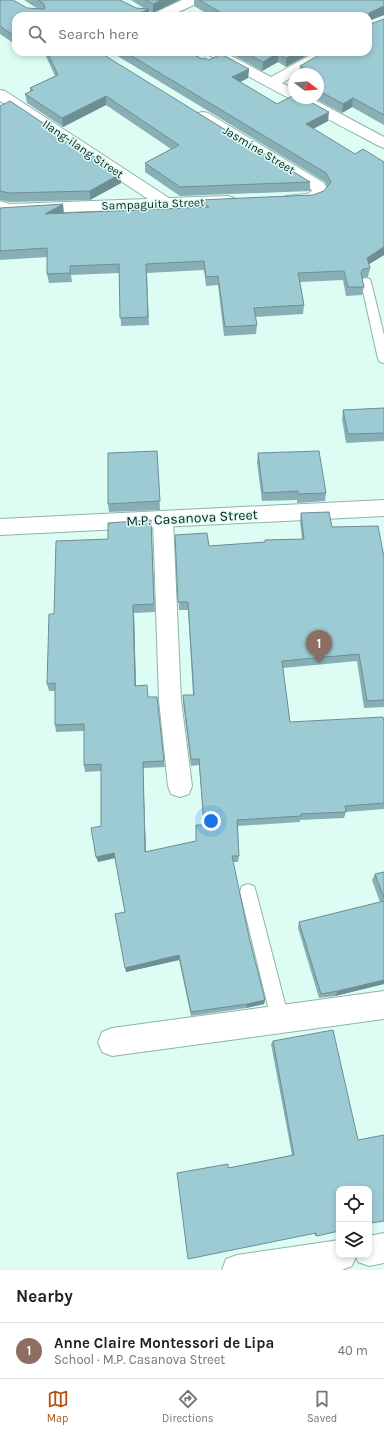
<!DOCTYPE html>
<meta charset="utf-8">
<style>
body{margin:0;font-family:Karla,sans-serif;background:#f2f2f2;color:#202124}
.controls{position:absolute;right:12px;bottom:12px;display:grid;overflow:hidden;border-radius:8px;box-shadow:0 2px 6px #0003}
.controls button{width:36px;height:36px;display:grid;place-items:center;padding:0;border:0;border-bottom:1px solid #e0e0e0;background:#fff;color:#202124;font:20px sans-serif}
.compass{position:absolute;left:288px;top:68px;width:36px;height:36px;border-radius:50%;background:#fff;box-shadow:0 2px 6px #0003;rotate:106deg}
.you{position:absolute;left:211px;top:821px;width:14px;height:14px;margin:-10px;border:3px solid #fff;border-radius:50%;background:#1a73e8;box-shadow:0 0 0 6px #1a73e833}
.badge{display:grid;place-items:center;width:26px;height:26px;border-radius:50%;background:#b45309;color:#fff;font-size:13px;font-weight:700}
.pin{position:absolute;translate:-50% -33px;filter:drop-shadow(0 1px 2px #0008)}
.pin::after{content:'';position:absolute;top:21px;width:14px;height:12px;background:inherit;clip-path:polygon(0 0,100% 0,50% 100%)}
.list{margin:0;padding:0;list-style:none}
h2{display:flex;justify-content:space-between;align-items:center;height:52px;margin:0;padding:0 16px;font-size:17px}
h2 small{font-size:13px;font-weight:400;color:#757577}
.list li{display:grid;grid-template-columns:26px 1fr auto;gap:12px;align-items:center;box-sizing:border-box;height:56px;padding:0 16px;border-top:1px solid #e0e0e0}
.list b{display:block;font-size:15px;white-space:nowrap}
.list p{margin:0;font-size:13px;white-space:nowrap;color:#757577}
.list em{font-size:13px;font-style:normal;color:#757577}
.icon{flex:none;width:22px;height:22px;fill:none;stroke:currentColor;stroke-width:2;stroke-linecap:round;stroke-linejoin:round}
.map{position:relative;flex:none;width:384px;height:1270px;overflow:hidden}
.search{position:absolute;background:#fff;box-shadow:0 2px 6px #0003;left:12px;right:12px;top:12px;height:44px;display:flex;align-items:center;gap:10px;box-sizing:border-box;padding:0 14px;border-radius:12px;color:#757577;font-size:15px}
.sheet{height:108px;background:#fff}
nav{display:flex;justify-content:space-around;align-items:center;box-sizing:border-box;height:56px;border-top:1px solid #e0e0e0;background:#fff;font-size:11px;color:#757577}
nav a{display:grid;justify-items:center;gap:2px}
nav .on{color:#b45309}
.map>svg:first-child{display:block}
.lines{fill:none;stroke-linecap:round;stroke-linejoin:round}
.service-casing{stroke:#8db4aa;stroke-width:2}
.minor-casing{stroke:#8db4aa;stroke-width:2}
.tertiary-casing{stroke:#8db4aa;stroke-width:2}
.service{fill:#fff;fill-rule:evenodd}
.minor{fill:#fff;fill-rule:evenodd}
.tertiary{fill:#fff;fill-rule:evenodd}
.wall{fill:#87afb5}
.shaded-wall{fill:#6e8e94}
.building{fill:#9dcbd3;stroke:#6e8e94}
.labels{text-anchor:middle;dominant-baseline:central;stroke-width:3;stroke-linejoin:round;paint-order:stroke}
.far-street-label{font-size:12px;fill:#0f1f1b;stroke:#ddfdf4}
.street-label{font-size:14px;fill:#0f1f1b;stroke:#ddfdf4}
</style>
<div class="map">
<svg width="384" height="1270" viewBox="0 0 384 1270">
<rect width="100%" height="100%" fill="#ddfdf4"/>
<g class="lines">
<defs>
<g id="service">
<path d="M366,278L370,279L371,282L384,335V363L380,362L378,359L361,282L362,279Z"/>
<path d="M248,884L254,886L256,892L289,1019L286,1025L280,1028L274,1025L271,1019L240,892L242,886Z"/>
</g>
<g id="minor">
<path d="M182,0H200L198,3L170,16H152L154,13Z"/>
<path d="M207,52H224L271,77L316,52H333L331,55L297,74H294V76L282,83L294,89V98H311L384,137V148L379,146C322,116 266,86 209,55Z"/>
<path d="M0,90L5,91L169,198L228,196L234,198L236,201L234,204L228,206L9,214L0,211V201L10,204L148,199L0,101Z"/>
<path d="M203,112L208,113L324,183L328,190C320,205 302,206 286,202L284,199L286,196L307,194L312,191L311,189L198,119L196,116L198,113Z"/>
<path d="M163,511L170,513L173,519L181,700L192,786L189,794L180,797L171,794L168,786L159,700L153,519L156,513Z"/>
<path d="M384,991V1019L112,1056L102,1052L98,1042L102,1032L112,1028Z"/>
<path d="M384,1233V1263L369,1266L358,1262L356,1256L352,1266L342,1270H222L226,1259L237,1255L339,1240V1255H369V1236Z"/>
</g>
<path id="tertiary" d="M384,500V516L0,535V519Z"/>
</defs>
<use href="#service" class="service-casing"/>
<use href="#minor" class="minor-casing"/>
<use href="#tertiary" class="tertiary-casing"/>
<use href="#service" class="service"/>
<use href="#minor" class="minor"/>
<use href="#tertiary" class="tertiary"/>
</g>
<g class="wall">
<path d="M0,0L27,8L38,9L24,0H120L136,8L145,9L131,0H179L153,13L149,11V16H16V45L0,34Z"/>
<path d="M194,0H384V15L368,21V25L384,19V125L352,107L342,113L314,98H318V74H299L300,66L368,52V16H211L194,6Z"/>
<path d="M44,52H99L310,182V191L180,196L145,172V163L171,149L106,105L63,127L27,103L25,94L30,92V88L55,76Z"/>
<path d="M111,52H189L202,59L249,69L248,78L240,82L277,104L328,121L313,129L355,154L384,162V255L369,264L370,268L368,277L362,278L364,287L362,295L346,296L343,280L300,282L304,305L303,314L255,317L257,325L256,334L224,336L218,285L206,286L204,270L147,273L149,325L121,326L119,273L71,275L72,282L49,283L47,274V257L0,260V208L64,214L199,207V200L313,195L324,191L327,186L325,182Z"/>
<path d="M235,52H313L286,67L278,62L262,71L235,56Z"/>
<path d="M0,106L120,174L121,183L90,200L10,202L0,200Z"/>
<path d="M384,408V441L346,443L342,419L343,410Z"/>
<path d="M157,451L160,510L109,512L108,504Z"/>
<path d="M258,453L326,493L325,501L297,503V500L262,501L257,462Z"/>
<path d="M301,513L332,527L384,557V707L364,708L357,661L283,668L290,722H384V809L346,812L344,818L300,820V822L238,826L239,856L238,862H233L249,937L265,1000L264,1004L246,1008L191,1016L179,960L126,972L125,912L115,858L98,862L101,826V771L85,772L84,765V731L56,732L55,725V691H49L47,684L54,614L108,539L151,520L155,612L134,613L136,686L148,697L164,761L165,767L143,768L146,852L196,841L204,825L199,765L191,766L183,703V695H193L188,610H179L175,535L209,546L265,542V540L302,539L300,522Z"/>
<path d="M384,872V984L335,996L319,998L298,928L299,922L380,902L372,880L375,874Z"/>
<path d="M273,1041L371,1223L339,1231L315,1236L314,1233L228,1168L292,1155L271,1044Z"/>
</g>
<g class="shaded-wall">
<path d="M161,0H179L153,13V4Z"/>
<path d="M384,6V15L368,21L369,13Z"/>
<path d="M149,9V16H133Z"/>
<path d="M298,52H313L286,67V58Z"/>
<path d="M278,53V62L262,71L263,62Z"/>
<path d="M249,69L248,78L232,86V77Z"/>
<path d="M106,96V105L63,127L62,118Z"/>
<path d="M353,98L352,107L342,113L343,104Z"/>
<path d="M329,112L328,121L305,133L306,124Z"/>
<path d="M120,174L121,183L90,200V191Z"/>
<path d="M63,204L64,213L45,214Z"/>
<path d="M384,247V255L366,266L367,258Z"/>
<path d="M133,605L134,613L136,693L135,686Z"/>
<path d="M143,762V768L146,858L145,852Z"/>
<path d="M114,853L115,858L98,862L96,857Z"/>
<path d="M179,955V960L126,972L125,968Z"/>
<path d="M384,980V984L335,996L338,991Z"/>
<path d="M265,1000L264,1004L246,1008L247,1004Z"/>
</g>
<g class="building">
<path d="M0,0H13L27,8L44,9L45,7L43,3L38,0H120L136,8L149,9L133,16H16V37L0,26Z"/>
<path d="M145,0H161L153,4Z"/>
<path d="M199,0H384V6L369,13L368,25L384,19V115L353,98L343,104L318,90V82L323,79L318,76V74H314L300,66L324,52H368V16H227Z"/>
<path d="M47,52H99L310,182L180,187L145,163L179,145L106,96L62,118L25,94L33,90L30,88L58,75Z"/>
<path d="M125,52H189L202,59L205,58L209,60L221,54L249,69L232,77L277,104L294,95V98H303L329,112L306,124L355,154L363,149L384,162V247L367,258L370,268L363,269L361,273L364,287H348L344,271L298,273L304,305L254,308L257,325L225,327L218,276L206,277L204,261L146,264L148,317L120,318L119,264L70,266V273L47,274V248L0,251V208L63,204L45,214L209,207L199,200L313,195L324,191L331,182L326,173Z"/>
<path d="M244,52H298L286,58L278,53L263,62Z"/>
<path d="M10,101L120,174L90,191L9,193L0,191V106Z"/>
<path d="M384,408V433L348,434L343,410Z"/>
<path d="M157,451L160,501L108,504V453Z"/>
<path d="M319,451L326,493L298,494V491L263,493L258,453Z"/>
<path d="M329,512L332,527L378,526L384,557V700L367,701L359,654L282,661L290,722L383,717L384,722V803L345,806L346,812L301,814V816L237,820L239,856H232L249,937L265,1000L247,1004L191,1012L179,955L125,968L115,914L125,912L114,853L96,857L91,828L101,826V764L84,765V724L55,725V683L47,684L49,614H54L56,541L108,539V523L151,520L154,604L133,605L135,686L147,685L148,697H157L164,761L143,762L145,852L196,841V825H204L199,759H191L183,695H194L188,602H178L175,535L207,533L209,546L265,542V540L304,539L301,513Z"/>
<path d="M384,872V898L375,874Z"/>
<path d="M384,901V980L338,991L321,994L299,922Z"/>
<path d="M333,1030L358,1140L384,1135V1221L371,1223L372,1224L369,1225V1189H339V1231L317,1236L316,1233L188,1259L177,1173L228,1164V1168L294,1155L273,1041Z"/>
</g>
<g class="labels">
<g class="far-street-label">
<text transform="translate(83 149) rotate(34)">Ilang-ilang Street</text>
<text transform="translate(259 150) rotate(31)">Jasmine Street</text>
<text transform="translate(153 204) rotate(-2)">Sampaguita Street</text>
</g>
<g class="street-label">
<text transform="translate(192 518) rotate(-3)">M.P. Casanova Street</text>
</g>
</g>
</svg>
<div class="controls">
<button><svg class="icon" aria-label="locate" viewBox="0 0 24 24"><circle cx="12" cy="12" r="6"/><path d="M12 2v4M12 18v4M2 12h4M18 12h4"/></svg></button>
<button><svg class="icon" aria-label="layers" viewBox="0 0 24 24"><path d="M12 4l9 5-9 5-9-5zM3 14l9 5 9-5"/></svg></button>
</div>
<svg class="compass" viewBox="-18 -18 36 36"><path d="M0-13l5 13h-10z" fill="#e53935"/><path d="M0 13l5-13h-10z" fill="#757577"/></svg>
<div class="you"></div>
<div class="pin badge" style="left:319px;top:663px;background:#8d6e63">1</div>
<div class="search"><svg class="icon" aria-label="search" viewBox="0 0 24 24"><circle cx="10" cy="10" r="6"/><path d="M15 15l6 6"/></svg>Search here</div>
</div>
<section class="sheet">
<h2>Nearby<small></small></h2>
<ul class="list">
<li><span class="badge" style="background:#8d6e63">1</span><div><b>Anne Claire Montessori de Lipa</b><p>School · M.P. Casanova Street</p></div><em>40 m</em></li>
</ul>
</section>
<nav>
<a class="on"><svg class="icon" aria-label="map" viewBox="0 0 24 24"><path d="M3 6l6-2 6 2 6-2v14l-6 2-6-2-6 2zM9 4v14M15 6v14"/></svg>Map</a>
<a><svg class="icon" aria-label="directions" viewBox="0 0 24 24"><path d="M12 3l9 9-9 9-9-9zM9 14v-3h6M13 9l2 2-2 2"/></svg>Directions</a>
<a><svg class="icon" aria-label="saved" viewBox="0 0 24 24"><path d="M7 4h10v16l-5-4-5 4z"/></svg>Saved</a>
</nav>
